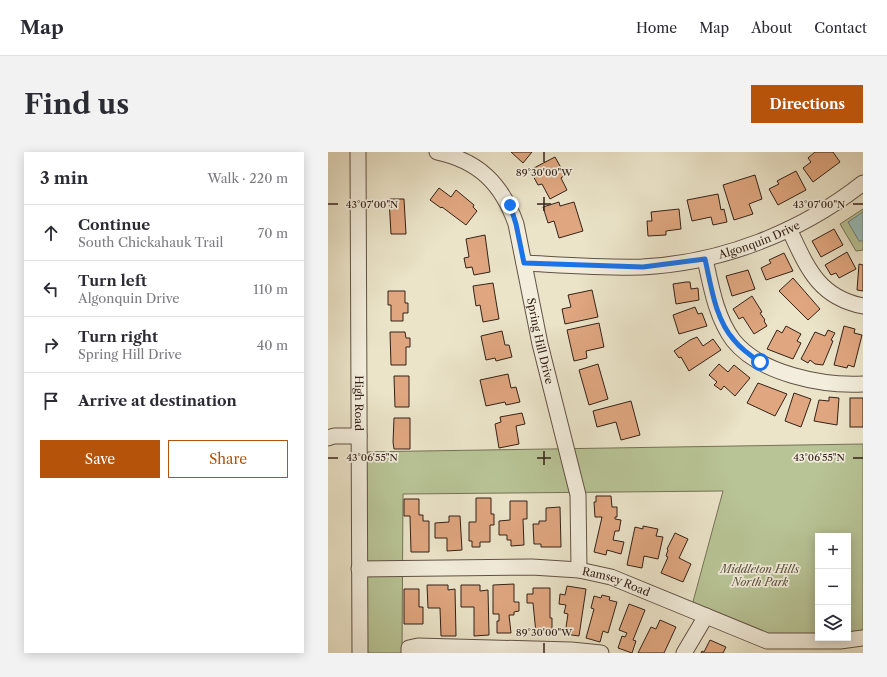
<!DOCTYPE html>
<meta charset="utf-8">
<style>
body{margin:0;font-family:"Libre Caslon Text",serif;background:#f2f2f3;color:#2b2b33}
.controls{position:absolute;right:12px;bottom:12px;display:grid;overflow:hidden;border-radius:0px;box-shadow:0 2px 10px #0003}
.controls button{width:36px;height:36px;display:grid;place-items:center;padding:0;border:0;border-bottom:1px solid #e1e1e2;background:#fff;color:#2b2b33;font:20px sans-serif}
.stop{position:absolute;width:12px;height:12px;margin:-9px;border:3px solid #1a73e8;border-radius:50%;background:#fff}
.stop.end{background:#1a73e8;border-color:#fff;box-shadow:0 1px 4px #0008}
.list{margin:0;padding:0;list-style:none}
h2{display:flex;justify-content:space-between;align-items:center;height:52px;margin:0;padding:0 16px;font-size:17px}
h2 small{font-size:13px;font-weight:400;color:#7c7c81}
.list li{display:grid;grid-template-columns:26px 1fr auto;gap:12px;align-items:center;box-sizing:border-box;height:56px;padding:0 16px;border-top:1px solid #e1e1e2}
.list b{display:block;font-size:15px;white-space:nowrap}
.list p{margin:0;font-size:13px;white-space:nowrap;color:#7c7c81}
.list em{font-size:13px;font-style:normal;color:#7c7c81}
.actions{display:flex;gap:8px;padding:12px 16px}
.actions a{flex:1;padding:9px 0;border:1px solid #b45309;border-radius:0px;text-align:center;font-size:14px;color:#b45309}
.actions .main{background:#b45309;color:#fff}
.icon{flex:none;width:22px;height:22px;fill:none;stroke:currentColor;stroke-width:2;stroke-linecap:round;stroke-linejoin:round}
.map{position:relative;flex:none;width:535px;height:501px;overflow:hidden;border-radius:0px}
header{display:flex;align-items:center;gap:24px;box-sizing:border-box;height:56px;padding:0 20px;background:#fff;border-bottom:1px solid #e1e1e2}
header strong{font-size:19px}
nav{display:flex;gap:22px;margin-inline-start:auto;font-size:14px}
.intro{display:flex;align-items:center;justify-content:space-between;box-sizing:border-box;height:96px;padding:0 24px}
h1{margin:0;font-size:28px}
.button{padding:10px 18px;border-radius:0px;background:#b45309;color:#fff;font-size:14px;font-weight:700}
main{display:flex;gap:24px;padding:0 24px}
aside{flex:1;background:#fff;border-radius:0px;box-shadow:0 2px 10px #0003}
.map>svg:first-child{display:block}
.green{fill:#b8c496;stroke:#767257;fill-rule:evenodd}
.water{fill:#99bebc;stroke:#717f7a}
.building{fill:#dfa67f;stroke:#342118}
.lines{fill:none;stroke-linecap:round;stroke-linejoin:round}
.minor-casing{stroke:#625244;stroke-width:17}
.minor{stroke:#f2eddc;stroke-width:15}
.route{stroke:#1a73e8;stroke-width:5}
.ticks{fill:none;stroke:#342118;stroke-width:1.5}
.labels{text-anchor:middle;dominant-baseline:central;stroke-width:3.5;stroke-linejoin:round;paint-order:stroke}
.street-label{font-size:11px;fill:#342118;stroke:#f2eddc}
.park-label{font-size:11px;font-style:italic;fill:#5c523e;stroke:#f2eddc}
.ticks-label{font-size:10px;text-anchor:middle;fill:#342118;stroke:#f2eddc;stroke-width:3.5;stroke-linejoin:round;paint-order:stroke}
</style>
<header>
<strong>Map</strong>
<nav><a>Home</a><a>Map</a><a>About</a><a>Contact</a></nav>
</header>
<div class="intro"><h1>Find us</h1><a class="button">Directions</a></div>
<main>
<aside>
<h2>3 min<small>Walk · 220 m</small></h2>
<ul class="list">
<li><svg class="icon" aria-label="ahead" viewBox="0 0 24 24"><path d="M12 20V5M6 11l6-6 6 6"/></svg><div><b>Continue</b><p>South Chickahauk Trail</p></div><em>70 m</em></li>
<li><svg class="icon" aria-label="left" viewBox="0 0 24 24"><path d="M17 20v-9H6M10 6l-5 5 5 5"/></svg><div><b>Turn left</b><p>Algonquin Drive</p></div><em>110 m</em></li>
<li><svg class="icon" aria-label="right" viewBox="0 0 24 24"><path d="M7 20v-9h11M14 6l5 5-5 5"/></svg><div><b>Turn right</b><p>Spring Hill Drive</p></div><em>40 m</em></li>
<li><svg class="icon" aria-label="arrive" viewBox="0 0 24 24"><path d="M6 21V4h12l-3 4 3 4H6"/></svg><div><b>Arrive at destination</b></div></li>
</ul>
<div class="actions"><a class="main">Save</a><a>Share</a></div>
</aside>
<div class="map">
<svg width="535" height="501" viewBox="0 0 535 501">
<rect width="100%" height="100%" fill="#ebe4c9"/>
<filter id="stains"><feTurbulence type="fractalNoise" baseFrequency=".005" numOctaves="4"/><feColorMatrix values="0 0 0 0 .2 0 0 0 0 .09 0 0 0 0 .02 0 0 0 .5 -.17"/></filter>
<radialGradient id="worn" r=".72"><stop offset=".6" stop-color="#630" stop-opacity="0"/><stop offset="1" stop-color="#630" stop-opacity=".3"/></radialGradient>
<g class="green">
<path d="M535,57V98L528,99L512,72Z"/>
<path d="M535,292V486L439,489L363,457L395,339L75,342L74,501H32L31,300ZM490,384H520V486H490Z"/>
</g>
<path class="water" d="M535,60V89H531L520,70Z"/>
<g class="building">
<path d="M183,0H204L195,11Z"/>
<path d="M487,0H505L512,10L485,30L475,16L483,10L480,6Z"/>
<path d="M227,5L237,23L233,26L239,38L222,47L214,32L210,33L202,18Z"/>
<path d="M468,19L478,38L450,53L441,37L451,32L449,29Z"/>
<path d="M427,23L434,47L421,52L425,62L406,68L395,33Z"/>
<path d="M111,36L123,45L128,38L146,53L145,55L149,59L138,73L114,55L113,56L102,48Z"/>
<path d="M390,42L393,58L396,57L399,70L385,73L383,65L364,69L359,48Z"/>
<path d="M61,47H76L78,82H63Z"/>
<path d="M231,50L232,54L246,50L255,79L231,86L226,69L220,71L215,55Z"/>
<path d="M351,57L353,77L338,79V83L320,84L319,69H324L323,60Z"/>
<path d="M506,77L515,93L493,105L484,89Z"/>
<path d="M157,83L162,120L146,123L144,115L138,116L136,106L141,105L138,87Z"/>
<path d="M519,100L528,117L511,126L508,121L503,123L497,113Z"/>
<path d="M456,101L465,119L438,128L433,116L443,111L441,108Z"/>
<path d="M531,112L535,113V139L529,138Z"/>
<path d="M420,118L427,137L404,144L398,124Z"/>
<path d="M465,126L492,157L480,168L451,139Z"/>
<path d="M358,130H362L363,137L370,136L371,148L348,152L345,132Z"/>
<path d="M165,131L171,167L155,170L152,153L148,154L145,134Z"/>
<path d="M264,138L270,165L237,172L234,157L243,155L240,143Z"/>
<path d="M60,139H77V151H80V161H75V169H63V153H60Z"/>
<path d="M424,144L434,160L432,161L437,168L436,169L439,174L426,182L415,165L411,167L405,157Z"/>
<path d="M367,155L370,162L374,161L379,174L351,182L345,163Z"/>
<path d="M271,171L276,195L258,199L259,206L246,209L239,178Z"/>
<path d="M458,174L473,182L469,189L473,191L465,207L439,197L449,178L454,181Z"/>
<path d="M516,174L527,177L526,181L534,183L526,215L520,213L519,216L506,213Z"/>
<path d="M500,178L507,181L503,188L505,189L495,213L487,212L482,208L480,211L473,207L487,180L497,184Z"/>
<path d="M174,179L177,193H181L184,205L168,209L167,206L158,208L153,184Z"/>
<path d="M62,180H77L78,186H82V195H78V213H63Z"/>
<path d="M369,185L375,194L385,187L393,198L361,219L353,205L351,206L346,199L362,188Z"/>
<path d="M270,212L280,247L261,253L251,218Z"/>
<path d="M391,212L400,220L406,213L422,226L407,244L396,234L393,238L386,233L389,230L381,223Z"/>
<path d="M180,222L183,236L188,235L192,250L178,253L177,250L158,254L152,228Z"/>
<path d="M66,224H81V255H67Z"/>
<path d="M430,231L459,242L447,264L419,251Z"/>
<path d="M466,241L483,247L473,275L457,269Z"/>
<path d="M501,245L511,246L509,273L486,269L491,248L501,249Z"/>
<rect x="522" y="246" width="13" height="29"/>
<path d="M303,249L312,283L293,288L288,270L269,275L265,259Z"/>
<path d="M194,261L197,272L188,274L191,292L171,296L167,272L173,270L172,265Z"/>
<path d="M66,266H82V297H66L65,290Z"/>
<path d="M268,344H283L284,355H289V365H287V367L293,368L291,379H287L285,388L296,390L293,402L279,398L278,403L266,400L274,365H267L266,350H268Z"/>
<path d="M148,346H163V362H166V373H162V390H152V395H144V389H141V370H148Z"/>
<path d="M76,347H91V363H95V369H101V400H83L82,364H76Z"/>
<path d="M182,349H199V367H195L196,393L183,394V388H179V383H171V369L182,368Z"/>
<path d="M232,355L233,395H213V392H206L205,372H211V369H218V356Z"/>
<path d="M121,364H132L134,398L119,399V386H107V371L121,370Z"/>
<path d="M315,374L330,377L328,384L335,385L330,407L316,404L314,416L299,413L307,375L315,377Z"/>
<path d="M347,381L360,387L351,406L363,412L355,430L333,421L340,405L338,404L340,398L339,397Z"/>
<path d="M186,432V450H191V459L186,460V463H181L183,481H169V469H171V462H165V433Z"/>
<path d="M99,433H120V438L127,437L128,484H113L112,456H100Z"/>
<path d="M133,433H152V439L160,438L161,483L146,484V455H133Z"/>
<path d="M239,434L258,437L251,484L237,482L240,462L236,461L238,453L231,452L232,442L237,443Z"/>
<path d="M205,436H222V466H224V481H208L205,451H199V442H205Z"/>
<path d="M76,437H91V455H95V472H76Z"/>
<path d="M274,443L282,445L281,448L289,450L280,481L275,479L272,490L258,486L266,457L263,456L266,444L273,446Z"/>
<path d="M301,452L317,458L305,488L308,489L304,501L290,496L294,484L297,485L299,481L291,478Z"/>
<path d="M332,468L348,475L336,501H310L323,475L328,477Z"/>
<path d="M382,488L398,495L395,501H373L374,499L376,500Z"/>
</g>
<g class="lines">
<defs>
<g id="minor">
<path id="s1" d="M30,0L32,501"/>
<path id="s2" d="M109,0C151,9 174,32 188,72L212,192L250,343L251,418"/>
<path d="M461,77C479,115 490,145 535,154"/>
<path d="M377,107C383,134 388,165 405,188C432,222 494,234 535,232"/>
<path id="s3" d="M196,111C235,113 275,116 314,115C394,111 473,80 535,31"/>
<path d="M0,286L6,284H31"/>
<path id="s4" d="M31,417L204,415L251,418L283,425L439,489H512L535,486"/>
<path d="M81,501V496L90,494L243,498L273,501"/>
<path d="M356,501L378,464"/>
</g>
</defs>
<use href="#minor" class="minor-casing"/>
<use href="#minor" class="minor"/>
</g>
<g class="lines">
<path class="route" d="M182,53L188,72L196,111L315,115L377,107C383,133 387,167 406,188C413,197 423,204 432,210"/>
</g>
<path class="ticks" d="M216,0V10M216,45V59M0,52H10M209,52H223M525,52H535M216,299V313M0,306H10M209,306H223M525,306H535M216,491V501"/>
<g class="labels">
<g class="street-label">
<text stroke="none"><textPath href="#s3" startOffset="239">Algonquin Drive</textPath></text>
<text stroke="none"><textPath href="#s2" startOffset="232">Spring Hill Drive</textPath></text>
<text stroke="none"><textPath href="#s1" startOffset="251">High Road</textPath></text>
<text stroke="none"><textPath href="#s4" startOffset="259">Ramsey Road</textPath></text>
</g>
<g class="park-label">
<text x="432" y="417">Middleton Hills<tspan x="432" dy="13">North Park</tspan></text>
</g>
</g>
<g class="ticks-label">
<text x="216" y="24">89°30'00"W</text>
<text x="44" y="56">43°07'00"N</text>
<text x="491" y="56">43°07'00"N</text>
<text x="44" y="309">43°06'55"N</text>
<text x="491" y="309">43°06'55"N</text>
<text x="216" y="484">89°30'00"W</text>
</g>
<rect width="100%" height="100%" filter="url(#stains)"/>
<rect width="100%" height="100%" fill="url(#worn)"/>
</svg>
<div class="controls">
<button>+</button>
<button>−</button>
<button><svg class="icon" aria-label="layers" viewBox="0 0 24 24"><path d="M12 4l9 5-9 5-9-5zM3 14l9 5 9-5"/></svg></button>
</div>
<div class="stop" style="left:432px;top:210px"></div>
<div class="stop end" style="left:182px;top:53px"></div>
</div>
</main>
